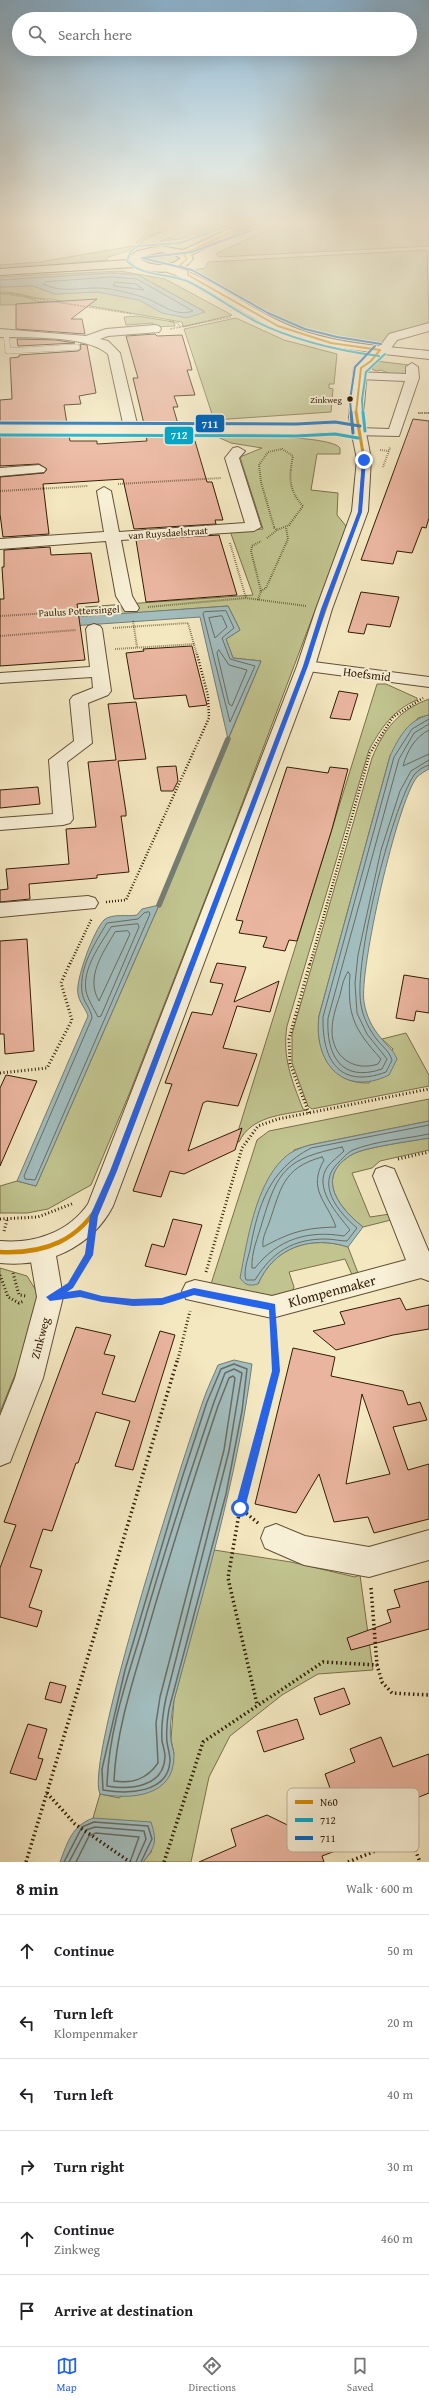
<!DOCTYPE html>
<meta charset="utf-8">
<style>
body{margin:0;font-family:"Gentium Book Plus",serif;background:#f6f6f6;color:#202124}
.stop{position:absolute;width:12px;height:12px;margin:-9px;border:3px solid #2563eb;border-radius:50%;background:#fff}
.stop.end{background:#2563eb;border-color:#fff;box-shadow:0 1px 4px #0008}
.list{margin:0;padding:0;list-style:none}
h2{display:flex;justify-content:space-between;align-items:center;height:52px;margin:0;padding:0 16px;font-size:17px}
h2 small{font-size:13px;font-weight:400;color:#757577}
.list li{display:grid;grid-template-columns:26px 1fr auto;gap:12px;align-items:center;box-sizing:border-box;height:72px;padding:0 16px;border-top:1px solid #e0e0e0}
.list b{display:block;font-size:15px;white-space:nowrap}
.list p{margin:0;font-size:13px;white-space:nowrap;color:#757577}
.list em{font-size:13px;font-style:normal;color:#757577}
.icon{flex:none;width:22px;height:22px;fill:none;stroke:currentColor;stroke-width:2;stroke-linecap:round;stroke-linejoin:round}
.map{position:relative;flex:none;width:429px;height:1862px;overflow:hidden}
.search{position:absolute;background:#fff;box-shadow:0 4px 16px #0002;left:12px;right:12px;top:12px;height:44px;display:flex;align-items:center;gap:10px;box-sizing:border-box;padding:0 14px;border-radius:22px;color:#757577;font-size:15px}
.sheet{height:484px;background:#fff}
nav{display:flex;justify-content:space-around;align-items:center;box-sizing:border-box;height:56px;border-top:1px solid #e0e0e0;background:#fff;font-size:11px;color:#757577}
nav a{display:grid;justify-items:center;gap:2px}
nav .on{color:#2563eb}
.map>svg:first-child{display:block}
.green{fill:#c1c48f;stroke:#7a704a}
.water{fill:#a2bdbe;stroke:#757d74}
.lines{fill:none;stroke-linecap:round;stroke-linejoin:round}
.shore-far1{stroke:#6a6c61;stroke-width:1}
.shore{stroke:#6a6c61;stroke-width:1.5}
.stream{stroke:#757d74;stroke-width:5.5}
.building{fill:#eab59f;stroke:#321c04;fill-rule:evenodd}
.service-casing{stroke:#624f33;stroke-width:6}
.minor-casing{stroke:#624f33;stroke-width:2}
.tertiary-casing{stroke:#624f33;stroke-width:2}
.primary-casing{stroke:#321c04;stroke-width:2}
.path-far4{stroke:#321c04;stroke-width:1.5;stroke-dasharray:0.5 1;stroke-linecap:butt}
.path-far3{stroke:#321c04;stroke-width:2;stroke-dasharray:0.5 1.5;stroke-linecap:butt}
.path-far2{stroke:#321c04;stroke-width:2.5;stroke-dasharray:1 2;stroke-linecap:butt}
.path-far1{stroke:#321c04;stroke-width:3;stroke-dasharray:1 2.5;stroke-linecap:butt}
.path{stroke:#321c04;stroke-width:3.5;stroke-dasharray:1.5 3;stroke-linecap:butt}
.service{stroke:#f8f0d7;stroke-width:5.5}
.minor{fill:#f8f0d7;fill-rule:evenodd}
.tertiary{fill:#f8f0d7;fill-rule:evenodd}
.primary{fill:#f4e8c1;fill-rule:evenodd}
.bus-1-far3-casing{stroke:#f8f0d7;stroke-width:3.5}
.bus-1-far2-casing{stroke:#f8f0d7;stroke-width:5}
.bus-1-far1-casing{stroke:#f8f0d7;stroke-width:6}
.bus-1-casing{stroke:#f8f0d7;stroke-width:8}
.bus-2-far1-casing{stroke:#f8f0d7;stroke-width:3.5}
.bus-2-casing{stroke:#f8f0d7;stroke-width:5}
.bus-3-far1-casing{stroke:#f8f0d7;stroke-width:3.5}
.bus-3-casing{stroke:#f8f0d7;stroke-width:5}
.bus-1-far3{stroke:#d08a01;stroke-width:2}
.bus-1-far2{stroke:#d08a01;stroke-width:3}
.bus-1-far1{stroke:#d08a01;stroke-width:3.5}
.bus-1{stroke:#d08a01;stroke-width:4.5}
.bus-2-far1{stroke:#00a9ce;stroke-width:2}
.bus-2{stroke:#00a9ce;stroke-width:3}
.bus-3-far1{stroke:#0065bd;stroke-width:2}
.bus-3{stroke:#0065bd;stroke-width:3}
.route{fill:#2563eb}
.bus-dot{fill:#321c04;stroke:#f8f0d7;stroke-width:1.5}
.labels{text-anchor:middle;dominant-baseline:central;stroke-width:4;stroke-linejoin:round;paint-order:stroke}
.far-bus-label{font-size:9px;fill:#321c04;stroke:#f8f0d7;text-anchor:end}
.far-street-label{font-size:10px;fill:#321c04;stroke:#f8f0d7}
.street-label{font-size:12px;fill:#321c04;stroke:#f8f0d7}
.near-street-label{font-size:14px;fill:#321c04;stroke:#f8f0d7}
.key{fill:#f8f0d7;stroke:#bdb098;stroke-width:1}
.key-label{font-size:11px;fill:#321c04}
.line-badge{stroke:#f8f0d7;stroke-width:1.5}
.badge-label{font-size:11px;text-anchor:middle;font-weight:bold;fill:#fff}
</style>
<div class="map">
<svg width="429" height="1862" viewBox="0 0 429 1862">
<rect width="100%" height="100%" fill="#f4e8c1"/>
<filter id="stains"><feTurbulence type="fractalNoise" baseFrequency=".005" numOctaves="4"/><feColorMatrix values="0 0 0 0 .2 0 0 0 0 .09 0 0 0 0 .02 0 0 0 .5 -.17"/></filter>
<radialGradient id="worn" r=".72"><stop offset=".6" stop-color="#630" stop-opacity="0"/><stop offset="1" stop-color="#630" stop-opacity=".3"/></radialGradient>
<g class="green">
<path d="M171,223H227L181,239L160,241L175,236Z"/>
<path d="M283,223H429V246L219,257L217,255V253Z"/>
<path d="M164,231L144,240L140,247L108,257L107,260L0,270V265L40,262L139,245L136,242L142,237Z"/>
<path d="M427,250L429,321L427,327C408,329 392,331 380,346C351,342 323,338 296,328C259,314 227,293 195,270L205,268L208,262Z"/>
<path d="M163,252L176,255L179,259C171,267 150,267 143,260L145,256Z"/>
<path d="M120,271L165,279L232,315L183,327L182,322L50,299C33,300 18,291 0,292V287L33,286L55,294L97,292L204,311L138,275L112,273L0,280V277Z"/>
<path d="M8,293L22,295L37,301L70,304L0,305V294Z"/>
<path d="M137,316L174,322L175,326L154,327L153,323L126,325L124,317Z"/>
<path d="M236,318L284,340L337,354L334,384H329V388L333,389L331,412L214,420L184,329Z"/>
<path d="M376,361L409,365V375L390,374L381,370L376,371L372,369Z"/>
<path d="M213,435C233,436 331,435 340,448V454H317L311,490L338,493L337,515L346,526L345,531L231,833L130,1092L91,1185L48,1209L27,1213H0V1186L17,1181L36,1186L159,905L261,661L233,658L226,639L240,630L228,606L25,621L0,625V610V613L253,595L230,531L263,529L240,457L262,448L231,443Z"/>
<path d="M377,684H386L417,698V700C393,710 381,728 369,750L287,1026C282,1057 292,1081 303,1109L307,1110C282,1115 251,1116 239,1142L235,1141Z"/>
<path d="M429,699V715L418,718L390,756L319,1016C315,1050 330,1084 369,1083L393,1049L382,1039L406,1033L429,1075V1086L312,1109L308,1106L292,1063V1034L372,758C384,729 399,710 429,699Z"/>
<path d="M429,1099V1121L310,1145L294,1150L258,1284C274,1247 311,1235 348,1247L358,1273L352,1275L345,1259L289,1272L294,1287L292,1292L258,1299L211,1284L257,1140L269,1131Z"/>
<path d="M429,1138V1150L380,1161L372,1168L352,1173L370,1217L390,1214L391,1220L363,1227C338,1207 314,1176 353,1154C366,1147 412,1141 429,1138Z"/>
<path d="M0,1268L27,1276L42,1300L32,1333L0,1412Z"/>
<path d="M214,1550L291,1562L355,1577L360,1575L373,1670L318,1674L282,1695L230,1736L209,1777L191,1862H143L152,1851L93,1818L100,1794L119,1798L174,1754L171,1739L174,1700Z"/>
</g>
<g class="water">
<path d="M112,273L138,275L205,312L187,318L162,313L139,300L97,292L55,294L33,286L0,287V280H3Z"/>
<path d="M228,606L240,630L226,639L233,658L261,661L228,739L200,617L0,631L73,617Z"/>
<path d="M429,715V769C425,771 420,774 417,777C397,802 359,970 364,1002C366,1015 372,1028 381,1038C387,1046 393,1049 397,1059L389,1075C342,1098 313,1061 319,1016L390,756C399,737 408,720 429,715Z"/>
<path d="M159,905L36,1186L17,1181L88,1016C86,1009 79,1002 78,994C75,980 94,930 104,920C112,913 128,917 137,915L142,909Z"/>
<path d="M429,1121V1138C412,1141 366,1147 353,1154C314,1176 338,1207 363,1227L348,1247C311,1235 274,1247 258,1284C250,1286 246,1286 240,1278C247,1242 255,1186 283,1159C291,1151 300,1148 310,1145Z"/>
<path d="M234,1360L252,1364C237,1479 204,1589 174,1700C172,1713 169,1727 171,1740C171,1745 174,1750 174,1755C175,1797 130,1800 100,1794C84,1762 185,1452 203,1401C207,1389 213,1377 218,1365Z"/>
<path d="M93,1818L151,1822C157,1841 156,1846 143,1862H60C68,1841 72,1826 93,1818Z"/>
</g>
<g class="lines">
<g class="shore-far1">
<path d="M112,277L137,279L193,311C172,318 158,300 139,296C126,292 110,288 97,288C76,288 62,293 43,284L45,282Z"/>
<path d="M115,282L136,284L144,290L114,286Z"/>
<path d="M226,611L234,628L222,638L230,659L255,666L230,722L203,614L204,612Z"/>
<path d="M222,616L227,627L215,638L209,618Z"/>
<path d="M219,650L229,665L247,670L232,706L229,704L217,653Z"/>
<path d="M429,719L412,729L394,757L323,1017C322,1061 340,1089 386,1072L392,1060C389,1051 383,1047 378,1041C370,1031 363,1018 361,1005C353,964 391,810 414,775C418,770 423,767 429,765"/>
<path d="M429,724L414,733L399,759L328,1018C326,1055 341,1083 382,1069L387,1059L367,1034L357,1013L355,983L358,955L381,850L400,791L411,771L429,760"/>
<path d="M429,730C415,737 407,751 403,766L429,754"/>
<path d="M149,912L150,914L35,1180L25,1179L24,1176L92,1018C91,1008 83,1002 82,992C79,967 95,943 107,923L138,919L144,913Z"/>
<path d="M138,924L139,927L101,1016L98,1017C94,1009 88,1000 86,991C82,969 100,945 111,927Z"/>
<path d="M128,931L130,934L99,1001C85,977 103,953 115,932Z"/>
<path d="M348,972L350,974C347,1016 354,1029 381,1059L378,1064C354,1072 332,1057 332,1031C332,1019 336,1007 340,995C342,987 343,979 348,972Z"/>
<path d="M429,1125L311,1148C269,1170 258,1205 250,1250C248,1258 243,1272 246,1280H255C272,1252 293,1239 325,1239C333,1239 340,1241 347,1241L357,1228C338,1212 315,1184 339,1162C343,1158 348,1152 353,1150C375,1141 405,1139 429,1134"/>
<path d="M342,1147L344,1151C339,1156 332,1161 328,1166C312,1188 338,1214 350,1230L344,1236C308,1230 278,1239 255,1268H252C251,1253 258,1237 262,1223C278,1169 286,1159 342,1147Z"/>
<path d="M322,1157L324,1160C307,1190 327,1201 336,1227C304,1228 291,1232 263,1247C262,1238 266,1231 269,1223C281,1189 282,1168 322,1157Z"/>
</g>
<g class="shore">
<path d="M234,1364L247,1369L242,1411L226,1494L169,1709C167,1720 166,1731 167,1742C168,1749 170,1754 170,1761C168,1794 127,1794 103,1790L102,1769L125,1670L182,1478L207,1402L221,1369Z"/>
<path d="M234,1369L242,1373L229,1451L166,1698C163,1712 161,1727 162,1741C163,1746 165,1751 165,1757C164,1787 130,1790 107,1786C108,1734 126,1682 141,1633C163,1555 188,1479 214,1402L225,1373Z"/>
<path d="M233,1376L235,1378L224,1450L160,1697L156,1723L158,1763C147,1779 133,1784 114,1781C116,1731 133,1681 147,1633C169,1557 193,1481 218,1406L229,1378Z"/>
<path d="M64,1862L82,1827L94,1822L148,1826L152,1839L141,1862"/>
<path d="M69,1862L86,1830L95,1827L144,1831L146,1839L136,1862"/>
<path d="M76,1862L89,1836L96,1833L139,1837L130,1862"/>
</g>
<path class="stream" d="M159,905L228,739"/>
</g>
<g class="building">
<path d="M97,299L71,319H82L85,334L16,329V304Z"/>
<path d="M155,334L157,336L182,335L190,362L192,370H187L195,395L174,396L178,407H173L178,424H144L133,378H138L126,336Z"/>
<path d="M17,339L56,340L75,343L18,346Z"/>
<path d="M80,344L87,345L96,393L79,396L81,404L64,405L67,424H0V400L12,399L10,358L19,357V355L78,351L81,349Z"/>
<path d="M413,419L429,421V518L426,528L422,527L412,553L397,551L393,564L361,560Z"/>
<path d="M0,434L69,435L70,441H97V444L147,441L146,435H181L183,442L195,441L207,482H212L223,520H215L216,524L134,529L123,479L43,484L49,534L3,537L0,514V477L44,473L47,469L39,464L0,466Z"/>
<path d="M219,535L237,595L146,602L136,540Z"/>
<path d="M50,547L51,555L91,553L99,602L77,604L85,660L0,666V599H4L2,567H4V550Z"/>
<path d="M361,592L399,597L390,627L367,624L364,634L348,632Z"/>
<path d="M192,646L207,705L189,707L186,695L134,699L126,653L144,651L143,649Z"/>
<path d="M339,691L358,694L350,720L330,718Z"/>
<path d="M136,702L146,759L118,761L126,812V816H121L129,872L97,875V878L29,884L30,899L0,902V890L8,889L6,869L69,864L66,829L96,827L88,762L116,760L108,704Z"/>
<path d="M176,766L178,781L173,791H161L157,767Z"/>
<path d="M287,767L328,773L330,767L348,769L332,829L297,941L289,940L285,951L263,947L267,937L239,933L243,921L236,920Z"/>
<path d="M38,787L40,804L0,808V790Z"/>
<path d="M27,939L34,1051L5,1054L4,1034H0V941Z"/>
<path d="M217,963L246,967L234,1002L279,981L270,1012L237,1006L223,1048L257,1054L238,1106L207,1101L203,1103L188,1151L242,1128L235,1150L184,1174L170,1171L161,1197L133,1191L172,1084L165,1083L192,1012L212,1015L223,984L210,982Z"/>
<path d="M404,975L429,979V1013L416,1011L414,1021L396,1018Z"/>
<path d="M6,1075L37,1081L0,1166V1088Z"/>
<path d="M173,1219L202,1225L186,1275L145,1266L152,1244L164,1247Z"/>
<path d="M400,1298L406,1310L429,1305V1329L393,1335L336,1350L313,1331L345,1324L340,1312Z"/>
<path d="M76,1327L111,1335L104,1354L115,1356L102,1394L135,1402L160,1331L175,1335L133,1470L115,1466L130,1421L96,1412L78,1463H76L52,1531L43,1529L30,1567L42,1570L29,1607L42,1611L37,1627L0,1617V1568L16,1525L4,1522Z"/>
<path d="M293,1348L335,1357L331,1376L403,1391L408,1405L420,1402L427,1420L393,1427L408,1470L429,1464V1519L374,1533L368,1517L334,1522L319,1474L296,1513L255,1504ZM362,1394L390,1474L346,1484Z"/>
<path d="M429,1581V1629L351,1650L347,1638L391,1622L387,1610L400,1607L394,1590Z"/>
<path d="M50,1682L66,1686L61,1703L45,1699Z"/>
<path d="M344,1688L350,1704L320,1715L314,1698Z"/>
<path d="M297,1719L304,1739L264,1752L257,1731Z"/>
<path d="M28,1724L47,1729L38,1758L43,1759L36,1780L10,1773Z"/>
<path d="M381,1737L393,1767L429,1754V1793L387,1810L391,1819L351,1835L354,1844L322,1856L324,1862H199L236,1846L231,1829L267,1815L312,1837L300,1803L331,1791L325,1774L355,1762L350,1749Z"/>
</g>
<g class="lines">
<defs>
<path id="service" d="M6,333L8,351L77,347"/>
<g id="minor">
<path d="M429,323V331L397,340L389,351L380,354L374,350L381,345L389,334Z"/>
<path d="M155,325L159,326L161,329L159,332L108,336L100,339L108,341L120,353L138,428L131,432L124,428L108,354C86,335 29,338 0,337V329L86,336L106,329Z"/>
<path d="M412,363L418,367L419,378L399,436L354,435L352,432L354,429L359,428L389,429L405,381L359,379L355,378L353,375L355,372L406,374V367Z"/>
<path d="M238,447L245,451L239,458L261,527L254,531L121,540L132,596L139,608L137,611H125L116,596L106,541L0,549V539L104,532L97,491L104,487L111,491L119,532L245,523L225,458L233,448Z"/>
<path d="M39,465L46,469L44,472L0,476V468Z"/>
<path d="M94,624L100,626L102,629L111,691L108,695L88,703L92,743L67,762L73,819L70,823L63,825L0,830V818L53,814L49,760L74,741L70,700L73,696L93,688L92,677L0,683V673L90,667L86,629L88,626Z"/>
<path d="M306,661L429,677V687L300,670L298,666L300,662Z"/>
<path d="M88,896L95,898L98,903L95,908L0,917V903Z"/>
<path d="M385,1166L394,1169L397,1176L429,1252V1281L421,1278L272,1318L186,1299L182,1291L186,1283L195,1280L272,1296L406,1260L373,1176L376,1169Z"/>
<path d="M42,1239L51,1242L55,1250L63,1297L43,1378L10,1462L0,1466V1416L15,1378L37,1297L29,1250L33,1242Z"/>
<path d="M276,1524L305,1536L369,1547L429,1530V1560L369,1577L304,1565L265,1548L261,1538L265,1528Z"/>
</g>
<path id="tertiary" d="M166,265C209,275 243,305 283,323C328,344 380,346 429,351V359L384,354L367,370L363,417L371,459L368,511L332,609L315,666L113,1206C92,1247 46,1268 0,1263V1241C33,1244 68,1233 88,1204L297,666L316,609L352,511L357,459L352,435L335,432L296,434L0,433V425L296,426L335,424L351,426L349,417L354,368L371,352C339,348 303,343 273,328C235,310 202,283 162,270L160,268Z"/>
<path id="primary" d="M242,223H257L191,255L193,259C181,275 152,274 135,267L0,275V269L128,260L129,257L137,251L161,246L183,250ZM161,252L173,254L181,258C171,267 151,267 140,259L145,256Z"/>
</defs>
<use href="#service" class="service-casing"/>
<use href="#minor" class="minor-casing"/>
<use href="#tertiary" class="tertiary-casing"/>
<use href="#primary" class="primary-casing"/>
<g class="path-far4">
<path d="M165,223L167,232L165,235"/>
<path d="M0,293L132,314"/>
<path d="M169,321L178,323L180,328"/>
<path d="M170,329L231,317"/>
<path d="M418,413H429"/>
</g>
<g class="path-far3">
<path d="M418,413H429"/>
<path d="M380,450L389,451L390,447"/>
<path d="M383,467L389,451"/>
<path d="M118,484L221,478"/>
<path d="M0,491L88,486"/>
<path d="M274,527L261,482L259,465L268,452L282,449L293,456C289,477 288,490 303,506L289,525L277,530"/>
<path d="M267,538L277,530L273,527"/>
<path d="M230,543L246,598"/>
<path d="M261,591L266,588L288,539L286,527"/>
<path d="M258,600L261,591L251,551L252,546L261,541"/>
<path d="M148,607L246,598L306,606"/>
<path d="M0,616L113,609"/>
<path d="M133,621L137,647"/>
<path d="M113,628L188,623L197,655"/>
<path d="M0,636L76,630"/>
<path d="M115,649L195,644"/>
</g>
<g class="path-far2">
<path d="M106,902L126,900L209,718L208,696L197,654"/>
<path d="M70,964L92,918"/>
<path d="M310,964L370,753L393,717L423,698"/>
</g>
<g class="path-far1">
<path d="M0,1073L47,1068L72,1020L61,983L70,963"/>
<path d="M309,1113L290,1064L289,1039L310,963"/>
<path d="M398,1159L429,1152"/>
<path d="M0,1219L38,1217L74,1203"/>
<path d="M4,1231L7,1220"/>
<path d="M206,1272L242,1148L258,1126L278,1119L429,1089"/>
<path d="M13,1273L19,1295L27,1296"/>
<path d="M0,1275L8,1297L19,1303L24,1301"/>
<path d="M72,1283L89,1251"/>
<path d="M74,1294L139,1303L173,1298"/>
<path d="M274,1327L275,1359"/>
<path d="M178,1359L190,1311"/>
</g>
<g class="path">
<path d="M240,1508L228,1578L257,1704"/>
<path d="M258,1523L240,1508L276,1371L275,1358"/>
<path d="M371,1588L377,1665"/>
<path d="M47,1793L75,1824L130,1862"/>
<path d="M26,1862L178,1358"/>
<path d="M164,1862L203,1742L323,1662L377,1665L382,1682L392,1693L429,1695"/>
<path d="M348,1862L410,1837L420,1862"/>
</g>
<use href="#service" class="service"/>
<use href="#minor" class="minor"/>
<use href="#tertiary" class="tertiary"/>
<use href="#primary" class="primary"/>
<defs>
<g id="bus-1-far3">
<path d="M251,223L184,254L187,259L180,265L188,271V275L278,326L331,343L380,350"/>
<path d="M356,413L361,368L371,361L380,350"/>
</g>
<path id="bus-1-far2" d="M309,655L360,511L364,459L356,412"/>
<path id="bus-1-far1" d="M192,964L310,654"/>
<path id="bus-1" d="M0,1252C45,1254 79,1241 102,1200L192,963"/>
<g id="bus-2-far1">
<path d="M235,223L180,243L138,246L131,251L127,261C143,277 167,273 187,281C210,292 231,308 253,320C292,340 335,350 379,356"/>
<path d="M363,413L362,400L366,372L385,354"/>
</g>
<g id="bus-2">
<path d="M363,412L365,431"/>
<path d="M0,435L296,436L335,434L358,438"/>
</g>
<g id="bus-3-far1">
<path d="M254,229L192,252L142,258L192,270L268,313L305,329L337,337L381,344"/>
<path d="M351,413L350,400L355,367L375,346"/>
</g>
<g id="bus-3">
<path d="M351,412L353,433"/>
<path d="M0,423L296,424L335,422L360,426"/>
</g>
</defs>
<use href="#bus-1-far3" class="bus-1-far3-casing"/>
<use href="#bus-1-far2" class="bus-1-far2-casing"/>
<use href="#bus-1-far1" class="bus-1-far1-casing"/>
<use href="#bus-1" class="bus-1-casing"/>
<use href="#bus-2-far1" class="bus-2-far1-casing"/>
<use href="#bus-2" class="bus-2-casing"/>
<use href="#bus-3-far1" class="bus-3-far1-casing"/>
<use href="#bus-3" class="bus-3-casing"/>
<use href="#bus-1-far3" class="bus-1-far3"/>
<use href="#bus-1-far2" class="bus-1-far2"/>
<use href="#bus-1-far1" class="bus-1-far1"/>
<use href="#bus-1" class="bus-1"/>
<use href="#bus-2-far1" class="bus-2-far1"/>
<use href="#bus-2" class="bus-2"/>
<use href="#bus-3-far1" class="bus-3-far1"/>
<use href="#bus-3" class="bus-3"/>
</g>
<linearGradient id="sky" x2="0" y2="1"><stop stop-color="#8cb8d7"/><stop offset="0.46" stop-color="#faf5e3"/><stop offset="1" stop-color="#faf5e3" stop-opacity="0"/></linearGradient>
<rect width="429" height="484" fill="url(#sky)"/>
<path class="route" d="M366,459L362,512L326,609L308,666L117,1171L98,1216L93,1255L73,1288L67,1292L80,1290L102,1296L133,1299L162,1298L194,1288L275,1304L280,1371L245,1508L240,1512L235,1508L272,1371L269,1310L194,1295L162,1305L133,1306L102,1302L80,1297L50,1301L46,1297L68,1283L85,1254L90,1216L110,1171L303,666L321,609L358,512L362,460Z"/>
<circle class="bus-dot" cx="350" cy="399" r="3.5"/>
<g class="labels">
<g class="far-bus-label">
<text x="342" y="399">Zinkweg</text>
</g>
<g class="far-street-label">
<text transform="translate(168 533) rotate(-4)">van Ruysdaelstraat</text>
<text transform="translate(79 611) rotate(-3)">Paulus Pottersingel</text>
</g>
<g class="street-label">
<text transform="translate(367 674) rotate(7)">Hoefsmid</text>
<text transform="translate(40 1338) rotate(-75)">Zinkweg</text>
</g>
<g class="near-street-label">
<text transform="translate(332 1291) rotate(-15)">Klompenmaker</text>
</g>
</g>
<rect x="287" y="1788" width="132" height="64" rx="6" class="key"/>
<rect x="295" y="1800" width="18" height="4" fill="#d08a01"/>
<rect x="295" y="1818" width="18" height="4" fill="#00a9ce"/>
<rect x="295" y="1836" width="18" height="4" fill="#0065bd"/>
<g class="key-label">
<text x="320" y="1806">N60</text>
<text x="320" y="1824">712</text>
<text x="320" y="1842">711</text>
</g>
<g class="line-badge">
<rect x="195" y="414" width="30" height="19" rx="4" fill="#0065bd"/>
<rect x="164" y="426" width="30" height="19" rx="4" fill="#00a9ce"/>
</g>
<g class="badge-label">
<text x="210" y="428">711</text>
<text x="179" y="439">712</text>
</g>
<rect width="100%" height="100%" filter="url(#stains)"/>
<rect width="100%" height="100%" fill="url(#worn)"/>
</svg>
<div class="stop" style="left:240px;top:1508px"></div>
<div class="stop end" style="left:364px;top:460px"></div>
<div class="search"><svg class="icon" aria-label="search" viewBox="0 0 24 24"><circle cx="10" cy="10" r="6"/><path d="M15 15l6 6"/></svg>Search here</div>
</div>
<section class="sheet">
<h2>8 min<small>Walk · 600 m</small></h2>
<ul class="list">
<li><svg class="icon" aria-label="ahead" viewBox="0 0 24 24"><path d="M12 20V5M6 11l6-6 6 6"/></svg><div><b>Continue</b></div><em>50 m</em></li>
<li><svg class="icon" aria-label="left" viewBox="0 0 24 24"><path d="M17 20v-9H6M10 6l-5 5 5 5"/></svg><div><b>Turn left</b><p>Klompenmaker</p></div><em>20 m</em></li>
<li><svg class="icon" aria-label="left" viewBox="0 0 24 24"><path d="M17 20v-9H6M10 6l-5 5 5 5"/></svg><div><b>Turn left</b></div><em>40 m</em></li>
<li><svg class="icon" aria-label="right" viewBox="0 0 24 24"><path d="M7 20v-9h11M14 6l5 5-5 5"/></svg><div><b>Turn right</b></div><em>30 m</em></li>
<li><svg class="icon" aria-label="ahead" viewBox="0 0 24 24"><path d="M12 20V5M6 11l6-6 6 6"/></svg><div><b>Continue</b><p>Zinkweg</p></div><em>460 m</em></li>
<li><svg class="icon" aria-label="arrive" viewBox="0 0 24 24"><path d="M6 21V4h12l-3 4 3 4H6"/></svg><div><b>Arrive at destination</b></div></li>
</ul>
</section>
<nav>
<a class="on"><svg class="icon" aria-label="map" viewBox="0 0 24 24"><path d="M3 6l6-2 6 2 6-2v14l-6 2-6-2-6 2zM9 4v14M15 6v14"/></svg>Map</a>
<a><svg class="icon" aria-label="directions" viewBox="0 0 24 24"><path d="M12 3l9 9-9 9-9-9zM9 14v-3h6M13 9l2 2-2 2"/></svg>Directions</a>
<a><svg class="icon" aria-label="saved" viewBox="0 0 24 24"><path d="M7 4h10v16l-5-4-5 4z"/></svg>Saved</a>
</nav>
